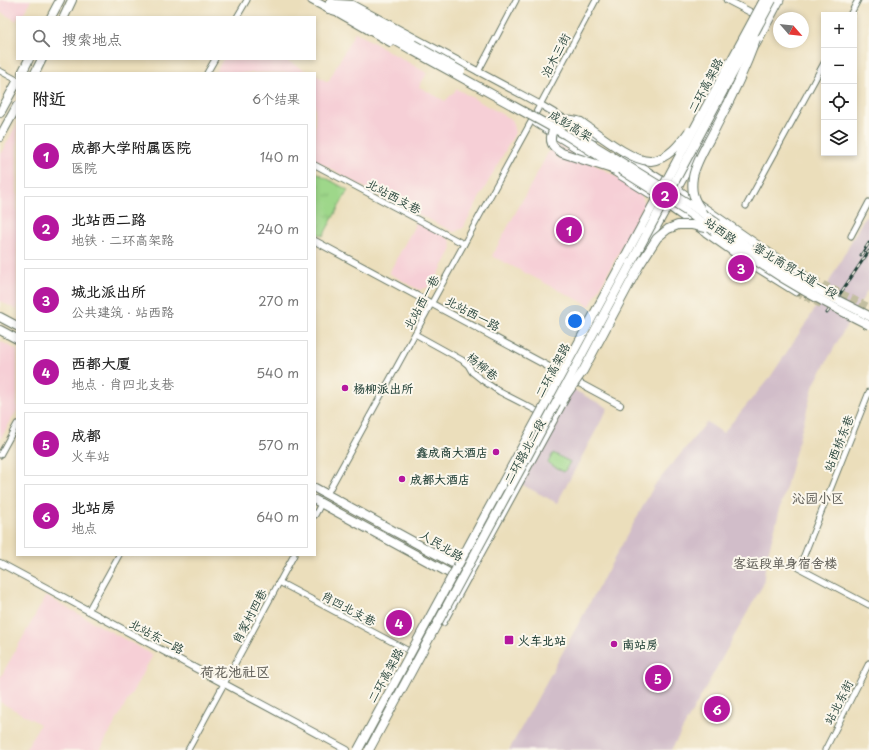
<!DOCTYPE html>
<html lang="zh">
<meta charset="utf-8">
<style>
body{margin:0;font-family:"Playpen Sans","LXGW WenKai TC",sans-serif;background:#f2f2f2;color:#222}
.controls{position:absolute;right:12px;top:12px;display:grid;overflow:hidden;border-radius:0px;box-shadow:0 2px 6px #0003}
.controls button{width:36px;height:36px;display:grid;place-items:center;padding:0;border:0;border-bottom:1px solid #e0e0e0;background:#fff;color:#222;font:20px sans-serif}
.compass{position:absolute;left:773px;top:12px;width:36px;height:36px;border-radius:50%;background:#fff;box-shadow:0 2px 6px #0003;rotate:118deg}
.you{position:absolute;left:575px;top:321px;width:14px;height:14px;margin:-10px;border:3px solid #fff;border-radius:50%;background:#1a73e8;box-shadow:0 0 0 6px #1a73e833}
.badge{display:grid;place-items:center;width:26px;height:26px;border-radius:50%;background:#b5179e;color:#fff;font-size:13px;font-weight:700}
.pin{position:absolute;translate:-50% -50%;border:2px solid #fff;box-shadow:0 1px 4px #0006}
.list{margin:0;padding:0;list-style:none}
h2{display:flex;justify-content:space-between;align-items:center;height:52px;margin:0;padding:0 16px;font-size:17px}
h2 small{font-size:13px;font-weight:400;color:#767676}
.list li{display:grid;grid-template-columns:26px 1fr auto;gap:12px;align-items:center;box-sizing:border-box;height:64px;margin:0 8px 8px;padding:0 8px;border:1px solid #e0e0e0;border-radius:0px}
.list b{display:block;font-size:15px;white-space:nowrap}
.list p{margin:0;font-size:13px;white-space:nowrap;color:#767676}
.list em{font-size:13px;font-style:normal;color:#767676}
.icon{flex:none;width:22px;height:22px;fill:none;stroke:currentColor;stroke-width:2;stroke-linecap:round;stroke-linejoin:round}
.map{position:relative;flex:none;width:869px;height:750px;overflow:hidden}
.search{position:absolute;background:#fff;box-shadow:0 2px 6px #0003;left:16px;top:16px;width:300px;height:44px;display:flex;align-items:center;gap:10px;box-sizing:border-box;padding:0 14px;border-radius:0px;color:#767676;font-size:15px}
.panel{position:absolute;background:#fff;box-shadow:0 2px 6px #0003;left:16px;top:72px;width:300px;height:484px;border-radius:0px}
.map>svg:first-child{display:block}
.built{fill:#f6cfd6}
.industrial{fill:#d1bdc9}
.grass{fill:url(#grass-tufts);stroke:#5e8a5f}
.pitch{fill:#9ed78a;stroke:#5e8a5f}
.lines{fill:none;stroke-linecap:round;stroke-linejoin:round}
.secondary-tunnel{stroke:#c2bea0;stroke-width:7;stroke-dasharray:7 3.5;stroke-linecap:butt}
.minor-casing{stroke:#667563;stroke-width:7}
.tertiary-casing{stroke:#667563;stroke-width:8}
.secondary-casing{stroke:#667563;stroke-width:9}
.primary-casing{stroke:#667563;stroke-width:10}
.trunk-casing{stroke:#667563;stroke-width:10}
.minor{stroke:#fff;stroke-width:5}
.tertiary{stroke:#fff;stroke-width:6}
.secondary{stroke:#fff;stroke-width:7}
.primary{stroke:#fff;stroke-width:8}
.trunk{stroke:#fff;stroke-width:8}
.rail-casing{stroke:#1f3d34;stroke-width:3}
.rail{stroke:#fbf7ec;stroke-width:1.5;stroke-dasharray:4.5;stroke-linecap:butt}
.trunk-bridge-casing{stroke:#667563;stroke-width:10;stroke-linecap:butt}
.trunk-bridge{stroke:#fff;stroke-width:8}
.poi-dot{fill:#b5179e;stroke:#fbf7ec;stroke-width:1.5}
.labels{text-anchor:middle;dominant-baseline:central;stroke-width:4;stroke-linejoin:round;paint-order:stroke}
.street-label{font-size:12px;fill:#1f3d34;stroke:#fbf7ec}
.poi-label{font-size:12px;font-weight:bold;fill:#1f3d34;stroke:#fbf7ec;text-anchor:start}
.neighbourhood-label{font-size:13px;font-weight:bold;fill:#67655e;stroke:#fbf7ec}
.quarter-label{font-size:14px;font-weight:bold;fill:#67655e;stroke:#fbf7ec}
</style>
<div class="map">
<svg width="869" height="750" viewBox="0 0 869 750">
<defs>
<pattern id="grass-tufts" width="24" height="20" patternUnits="userSpaceOnUse"><rect width="24" height="20" fill="#9ed78a"/><path d="M3 7l-1-3M5 7V3M7 7l1-3M15 17l-1-3M17 17v-4M19 17l1-3" fill="none" stroke="#88b978"/></pattern>
</defs>
<rect width="100%" height="100%" fill="#fbf7ec"/>
<filter id="ink" filterUnits="userSpaceOnUse"><feTurbulence type="fractalNoise" baseFrequency=".025" numOctaves="2"/><feDisplacementMap in="SourceGraphic" scale="8" xChannelSelector="R" yChannelSelector="G"/><feConvolveMatrix kernelMatrix="1 2 1 2 8 2 1 2 1" color-interpolation-filters="sRGB"/></filter>
<filter id="wash" filterUnits="userSpaceOnUse"><feTurbulence type="fractalNoise" baseFrequency=".012" numOctaves="4" result="noise"/><feDisplacementMap in="SourceGraphic" scale="16" xChannelSelector="R" yChannelSelector="G"/><feGaussianBlur stdDeviation="0.9" result="paint"/><feColorMatrix in="noise" values="0 0 0 0 0 0 0 0 0 0 0 0 0 0 0 0 0 1.4 0 .05"/><feComposite in="paint" operator="in"/></filter>
<g filter="url(#wash)">
<rect width="100%" height="100%" fill="#ebdebb"/>
<g class="built">
<path d="M0,0H31L22,17H17V21L0,12Z"/>
<path d="M355,32L427,73L419,87L425,90L445,101L457,89L512,120L515,133L463,228L454,232L369,190L315,160V75L328,82Z"/>
<path d="M223,59H284L310,73H215Z"/>
<path d="M17,124V310L0,301V155Z"/>
<path d="M554,142L639,189L645,204L590,306L492,256Z"/>
<path d="M417,221L450,239L452,249L432,286L419,290L389,273Z"/>
<path d="M0,341L17,350V410L0,440Z"/>
<path d="M46,596L153,655L100,750H25L40,724L0,702V678Z"/>
</g>
<g class="industrial">
<path d="M865,216L869,219V288L844,330L814,384L766,561L763,585L757,595L671,750H509L654,486L707,422L723,433L771,376L810,317Z"/>
<path d="M572,389L608,408L557,503L521,484Z"/>
</g>
<path class="grass" d="M315,172L348,190L323,236L315,232Z"/>
<path class="pitch" d="M553,453L570,462L564,472L548,463Z"/>
</g>
<g filter="url(#ink)">
<g class="lines">
<g class="secondary-tunnel">
<path d="M804,275L869,307"/>
<path d="M796,292L822,305"/>
</g>
<defs>
<g id="minor">
<path d="M850,15L858,0"/>
<path d="M237,17L247,0"/>
<path d="M0,71L17,80"/>
<path d="M478,72L516,0"/>
<path d="M207,73L215,59"/>
<path d="M315,165L464,244"/>
<path d="M746,206L824,63"/>
<path d="M851,236L869,202"/>
<path d="M415,334L462,360L468,365L472,372L482,380L500,392L539,412"/>
<path d="M869,392L799,568L869,605"/>
<path d="M0,455L17,424"/>
<path d="M327,494L532,120L596,0"/>
<path d="M315,515L321,504"/>
<path d="M279,582L409,651"/>
<path d="M88,611L119,555"/>
<path d="M188,750L294,555"/>
<path d="M825,750L869,663"/>
</g>
<g id="tertiary">
<path d="M727,0L760,17"/>
<path d="M337,3L352,4L541,105L595,137"/>
<path d="M339,14L390,43"/>
<path d="M623,155L664,181"/>
<path d="M315,241L620,405"/>
<path d="M0,563L347,750"/>
</g>
<g id="secondary">
<path d="M756,45L780,0"/>
<path d="M536,123L655,197L743,259L796,292"/>
<path d="M673,186L771,254L804,275"/>
<path d="M637,263L729,94"/>
<path d="M443,622L566,397"/>
</g>
<g id="primary">
<path d="M312,0L329,9"/>
<path d="M51,17L60,0"/>
<path d="M64,17L72,0"/>
<path d="M22,73L29,59"/>
<path d="M35,73L42,59"/>
<path d="M0,113L17,82"/>
<path d="M0,137L17,106"/>
<path d="M0,317L17,326"/>
<path d="M0,330L17,339"/>
<path d="M315,488L456,565L468,576"/>
<path d="M315,500L451,574L468,576"/>
</g>
<g id="trunk">
<path d="M330,2L352,11L413,44"/>
<path d="M329,9L349,15L410,49"/>
<path d="M718,224L751,249"/>
<path d="M714,231L745,253"/>
</g>
</defs>
<use href="#minor" class="minor-casing"/>
<use href="#tertiary" class="tertiary-casing"/>
<use href="#secondary" class="secondary-casing"/>
<use href="#primary" class="primary-casing"/>
<use href="#trunk" class="trunk-casing"/>
<use href="#minor" class="minor"/>
<use href="#tertiary" class="tertiary"/>
<use href="#secondary" class="secondary"/>
<use href="#primary" class="primary"/>
<use href="#trunk" class="trunk"/>
<defs>
<g id="rail">
<path d="M861,255L869,243"/>
<path d="M827,313L869,251"/>
</g>
</defs>
<use href="#rail" class="rail-casing"/>
<use href="#rail" class="rail"/>
<defs>
<g id="trunk-bridge">
<path d="M413,44L461,71"/>
<path d="M410,49L566,135L686,211L714,231"/>
<path d="M585,140L691,205L718,224"/>
<path d="M615,170L562,153C558,150 554,148 552,144C548,135 556,123 565,120C570,118 576,121 581,122C597,133 632,162 651,161C668,159 680,144 689,131"/>
<path d="M701,209C693,199 691,190 693,177C696,160 710,140 717,125C732,97 745,69 756,39"/>
<path d="M751,249L800,281L869,316"/>
<path d="M745,253C785,282 825,303 869,325"/>
<path d="M562,401L583,371L639,266L657,238L668,229L678,225H692L706,228"/>
<path d="M358,750L764,0"/>
<path d="M369,750C505,501 637,249 772,0"/>
</g>
</defs>
<use href="#trunk-bridge" class="trunk-bridge-casing"/>
<use href="#trunk-bridge" class="trunk-bridge"/>
</g>
</g>
<g class="poi-dot">
<circle cx="345" cy="388" r="4"/>
<circle cx="496" cy="452" r="4"/>
<circle cx="402" cy="479" r="4"/>
<rect x="504" y="635" width="10" height="10" rx="2"/>
<circle cx="614" cy="644" r="4"/>
</g>
<g class="labels">
<g class="street-label">
<text transform="translate(555 55) rotate(-62)">泊木三街</text>
<text transform="translate(705 85) rotate(-62)">二环高架路</text>
<text transform="translate(571 125) rotate(31)">成彭高架</text>
<text transform="translate(394 196) rotate(28)">北站西支巷</text>
<text transform="translate(721 230) rotate(36)">站西路</text>
<text transform="translate(796 270) rotate(31)">蓉北商贸大道一段</text>
<text transform="translate(421 302) rotate(-61)">北站西一巷</text>
<text transform="translate(473 313) rotate(28)">北站西一路</text>
<text transform="translate(483 366) rotate(39)">杨柳巷</text>
<text transform="translate(552 370) rotate(-62)">二环高架路</text>
<text transform="translate(838 443) rotate(-68)">站西桥东巷</text>
<text transform="translate(524 451) rotate(-61)">二环路北二段</text>
<text transform="translate(442 545) rotate(31)">人民北路</text>
<text transform="translate(349 608) rotate(28)">肖四北支巷</text>
<text transform="translate(249 616) rotate(-62)">肖家村四巷</text>
<text transform="translate(157 636) rotate(28)">北站东一路</text>
<text transform="translate(385 675) rotate(-61)">二环高架路</text>
<text transform="translate(838 702) rotate(-63)">站北东街</text>
</g>
<g class="poi-label">
<text x="353" y="388">杨柳派出所</text>
<text x="488" y="452" text-anchor="end">鑫成商大酒店</text>
<text x="410" y="479">成都大酒店</text>
<text x="518" y="640">火车北站</text>
<text x="622" y="644">南站房</text>
</g>
<g class="neighbourhood-label">
<text x="818" y="497">沁园小区</text>
<text x="785" y="562">客运段单身宿舍楼</text>
</g>
<g class="quarter-label">
<text x="235" y="671">荷花池社区</text>
</g>
</g>
</svg>
<div class="controls">
<button>+</button>
<button>−</button>
<button><svg class="icon" aria-label="locate" viewBox="0 0 24 24"><circle cx="12" cy="12" r="6"/><path d="M12 2v4M12 18v4M2 12h4M18 12h4"/></svg></button>
<button><svg class="icon" aria-label="layers" viewBox="0 0 24 24"><path d="M12 4l9 5-9 5-9-5zM3 14l9 5 9-5"/></svg></button>
</div>
<svg class="compass" viewBox="-18 -18 36 36"><path d="M0-13l5 13h-10z" fill="#e53935"/><path d="M0 13l5-13h-10z" fill="#767676"/></svg>
<div class="you"></div>
<div class="pin badge" style="left:569px;top:230px">1</div>
<div class="pin badge" style="left:665px;top:195px">2</div>
<div class="pin badge" style="left:741px;top:268px">3</div>
<div class="pin badge" style="left:399px;top:623px">4</div>
<div class="pin badge" style="left:658px;top:678px">5</div>
<div class="pin badge" style="left:717px;top:709px">6</div>
<div class="search"><svg class="icon" aria-label="search" viewBox="0 0 24 24"><circle cx="10" cy="10" r="6"/><path d="M15 15l6 6"/></svg>搜索地点</div>
<section class="panel">
<h2>附近<small>6个结果</small></h2>
<ul class="list">
<li><span class="badge">1</span><div><b>成都大学附属医院</b><p>医院</p></div><em>140 m</em></li>
<li><span class="badge">2</span><div><b>北站西二路</b><p>地铁 · 二环高架路</p></div><em>240 m</em></li>
<li><span class="badge">3</span><div><b>城北派出所</b><p>公共建筑 · 站西路</p></div><em>270 m</em></li>
<li><span class="badge">4</span><div><b>西都大厦</b><p>地点 · 肖四北支巷</p></div><em>540 m</em></li>
<li><span class="badge">5</span><div><b>成都</b><p>火车站</p></div><em>570 m</em></li>
<li><span class="badge">6</span><div><b>北站房</b><p>地点</p></div><em>640 m</em></li>
</ul>
</section>
</div>
